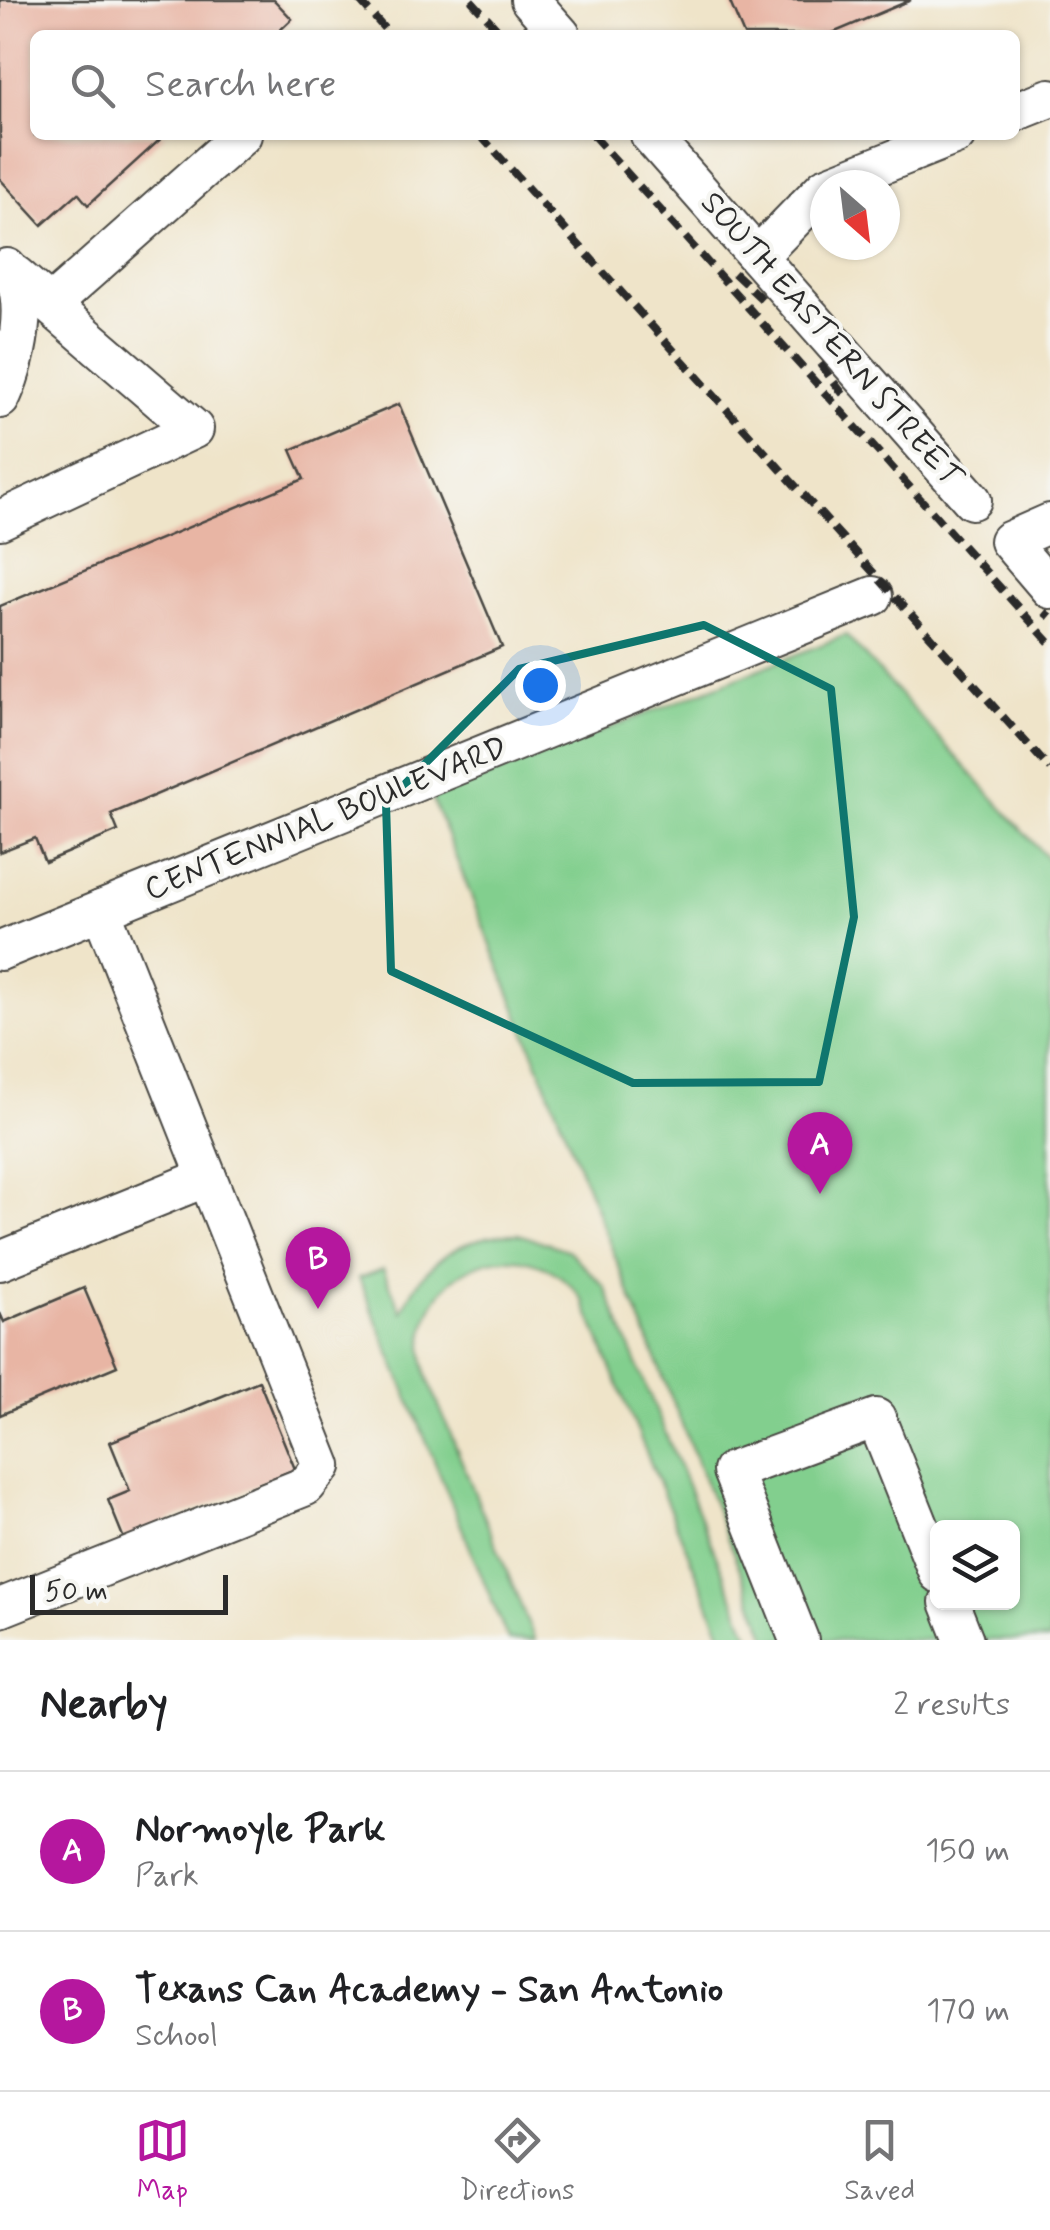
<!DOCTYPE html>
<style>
body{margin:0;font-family:Mynerve,sans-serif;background:#f2f2f2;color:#202124}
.controls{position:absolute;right:30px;bottom:30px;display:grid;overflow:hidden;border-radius:15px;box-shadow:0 2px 8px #0004}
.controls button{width:90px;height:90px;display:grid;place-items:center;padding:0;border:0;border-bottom:2px solid #e0e0e0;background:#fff;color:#202124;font:50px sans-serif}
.compass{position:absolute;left:810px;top:170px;width:90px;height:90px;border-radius:50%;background:#fff;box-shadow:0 2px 8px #0004;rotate:152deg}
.scale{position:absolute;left:30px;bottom:25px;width:198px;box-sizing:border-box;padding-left:10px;border:5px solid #2b2b2b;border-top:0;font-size:28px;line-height:35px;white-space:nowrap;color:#2b2b2b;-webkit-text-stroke:8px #f6f6f2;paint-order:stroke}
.you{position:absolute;left:540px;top:685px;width:35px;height:35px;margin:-25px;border:8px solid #fff;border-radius:50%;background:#1a73e8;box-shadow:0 0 0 15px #1a73e833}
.badge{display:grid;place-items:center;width:65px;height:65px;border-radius:50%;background:#b5179e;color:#fff;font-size:32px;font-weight:700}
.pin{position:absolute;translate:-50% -82px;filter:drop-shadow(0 2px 5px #0008)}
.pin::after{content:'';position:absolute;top:52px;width:35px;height:30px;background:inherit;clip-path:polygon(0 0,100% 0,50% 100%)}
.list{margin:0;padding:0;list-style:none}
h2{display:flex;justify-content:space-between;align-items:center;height:130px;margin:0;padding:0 40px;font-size:42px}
h2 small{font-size:32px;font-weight:400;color:#757577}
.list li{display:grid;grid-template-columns:65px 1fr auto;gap:30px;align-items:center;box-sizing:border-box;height:160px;padding:0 40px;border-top:2px solid #e0e0e0}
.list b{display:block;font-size:38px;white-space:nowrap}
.list p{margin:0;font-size:32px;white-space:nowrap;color:#757577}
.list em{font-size:32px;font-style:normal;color:#757577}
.icon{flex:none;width:55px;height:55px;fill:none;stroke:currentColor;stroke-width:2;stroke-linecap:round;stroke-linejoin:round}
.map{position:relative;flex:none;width:1050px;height:1640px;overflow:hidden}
.search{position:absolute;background:#fff;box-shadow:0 2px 8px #0004;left:30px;right:30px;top:30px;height:110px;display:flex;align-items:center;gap:25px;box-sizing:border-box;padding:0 35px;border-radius:15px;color:#757577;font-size:38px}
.sheet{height:450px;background:#fff}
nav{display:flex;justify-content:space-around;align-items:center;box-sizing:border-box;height:140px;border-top:2px solid #e0e0e0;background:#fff;font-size:28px;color:#757577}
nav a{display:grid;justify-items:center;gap:5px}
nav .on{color:#b5179e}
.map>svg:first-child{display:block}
.green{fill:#82cf8e;stroke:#567d5c;stroke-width:2.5;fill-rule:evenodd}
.building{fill:#e8b5a4}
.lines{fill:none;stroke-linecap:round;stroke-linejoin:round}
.minor-casing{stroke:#484743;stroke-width:42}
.minor{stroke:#fff;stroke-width:38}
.rail{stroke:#2b2b2b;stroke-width:8;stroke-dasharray:15 8;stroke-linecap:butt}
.marked{fill:none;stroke:#0f766e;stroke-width:8;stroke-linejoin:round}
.labels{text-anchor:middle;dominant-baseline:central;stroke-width:8;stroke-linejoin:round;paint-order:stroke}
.street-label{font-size:32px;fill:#2b2b2b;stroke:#f6f6f2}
</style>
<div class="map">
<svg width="1050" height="1640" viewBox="0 0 1050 1640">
<rect width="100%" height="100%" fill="#f6f6f2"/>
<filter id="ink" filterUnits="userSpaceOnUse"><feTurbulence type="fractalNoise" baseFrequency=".01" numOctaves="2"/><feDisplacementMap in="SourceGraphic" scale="20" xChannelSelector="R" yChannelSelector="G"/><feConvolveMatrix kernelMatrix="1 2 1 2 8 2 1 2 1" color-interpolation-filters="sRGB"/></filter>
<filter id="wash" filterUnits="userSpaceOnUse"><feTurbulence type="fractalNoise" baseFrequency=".0048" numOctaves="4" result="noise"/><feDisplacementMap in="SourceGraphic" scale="40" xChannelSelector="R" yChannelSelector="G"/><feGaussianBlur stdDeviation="2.25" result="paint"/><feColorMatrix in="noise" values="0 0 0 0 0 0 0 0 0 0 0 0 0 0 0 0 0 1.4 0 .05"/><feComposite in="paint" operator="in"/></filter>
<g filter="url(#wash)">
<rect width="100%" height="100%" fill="#efe4c9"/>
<g class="green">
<path d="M846,635L1050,861V1640H768L432,798ZM938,1528H1012V1602H938Z"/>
<path d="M518,1234L568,1250L605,1287L751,1640H724L583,1300C520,1213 397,1276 428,1379L535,1640H508L359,1278L383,1269L402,1312C423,1261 463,1234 518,1234Z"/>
</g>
<g id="blocks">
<g class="building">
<path d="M0,0H274L292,19L275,35H35V135H165L88,205L78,193L42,225L0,179Z"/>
<path d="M729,0H911L828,35H744Z"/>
<path d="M399,404L502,647L111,814L118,831L45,862L35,838L0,852V606L304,479L291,450Z"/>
<path d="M84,1288L117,1366L0,1415V1313L4,1322Z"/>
<path d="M259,1381L295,1469L124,1539L108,1500L130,1491L110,1442Z"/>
</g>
</g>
</g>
<g filter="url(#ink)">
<use href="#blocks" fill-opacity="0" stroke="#484743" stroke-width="2.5"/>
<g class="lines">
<defs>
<g id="minor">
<path d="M530,0L561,35"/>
<path d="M1015,112L1050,98"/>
<path d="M650,135L972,500"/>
<path d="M830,185L956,135"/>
<path d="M758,256L825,187"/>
<path d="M50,305L242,135"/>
<path d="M0,399C15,370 34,293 7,268"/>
<path d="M0,520L194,429L15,275"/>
<path d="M1050,523L1009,541L1050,589"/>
<path d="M0,951L873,596"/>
<path d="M0,1261L207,1177"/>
<path d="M949,1602L964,1640"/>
<path d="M0,1608L306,1486L322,1466L101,910"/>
<path d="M799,1640L732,1471L876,1418L938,1573"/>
</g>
</defs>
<use href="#minor" class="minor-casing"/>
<use href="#minor" class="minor"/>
<g class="rail">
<path d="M359,0L390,35"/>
<path d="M471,0L503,35"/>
<path d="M480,135L1050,769"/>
<path d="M593,135L1050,643"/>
<path d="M734,273L765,302"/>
<path d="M820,364L846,398"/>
<path d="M1044,612L1050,617"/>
</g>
</g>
</g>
<path class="marked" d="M704,625L831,689L854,917L819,1082L633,1083L391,971L386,803L519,669Z"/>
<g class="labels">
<g class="street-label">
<text transform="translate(831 340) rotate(49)">SOUTH EASTERN STREET</text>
<text transform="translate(326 819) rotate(-22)">CENTENNIAL BOULEVARD</text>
</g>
</g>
</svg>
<div class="controls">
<button><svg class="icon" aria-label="layers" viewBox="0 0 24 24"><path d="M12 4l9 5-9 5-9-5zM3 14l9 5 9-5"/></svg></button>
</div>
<svg class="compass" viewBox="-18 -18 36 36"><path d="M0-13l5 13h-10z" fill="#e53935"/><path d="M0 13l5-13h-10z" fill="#757577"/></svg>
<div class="scale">50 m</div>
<div class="you"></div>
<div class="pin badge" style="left:820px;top:1194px">A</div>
<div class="pin badge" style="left:318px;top:1309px">B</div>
<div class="search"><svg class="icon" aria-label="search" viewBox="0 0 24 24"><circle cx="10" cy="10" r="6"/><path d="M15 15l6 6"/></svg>Search here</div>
</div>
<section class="sheet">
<h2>Nearby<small>2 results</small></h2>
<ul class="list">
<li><span class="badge">A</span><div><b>Normoyle Park</b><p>Park</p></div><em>150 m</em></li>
<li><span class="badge">B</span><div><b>Texans Can Academy - San Antonio</b><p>School</p></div><em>170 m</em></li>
</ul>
</section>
<nav>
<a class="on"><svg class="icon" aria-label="map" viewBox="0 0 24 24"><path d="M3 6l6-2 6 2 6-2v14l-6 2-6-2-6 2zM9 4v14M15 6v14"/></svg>Map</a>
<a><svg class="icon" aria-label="directions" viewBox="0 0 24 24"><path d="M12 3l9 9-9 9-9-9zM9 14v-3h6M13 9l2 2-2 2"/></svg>Directions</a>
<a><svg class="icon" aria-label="saved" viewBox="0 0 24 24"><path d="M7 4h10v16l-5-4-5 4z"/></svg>Saved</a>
</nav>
